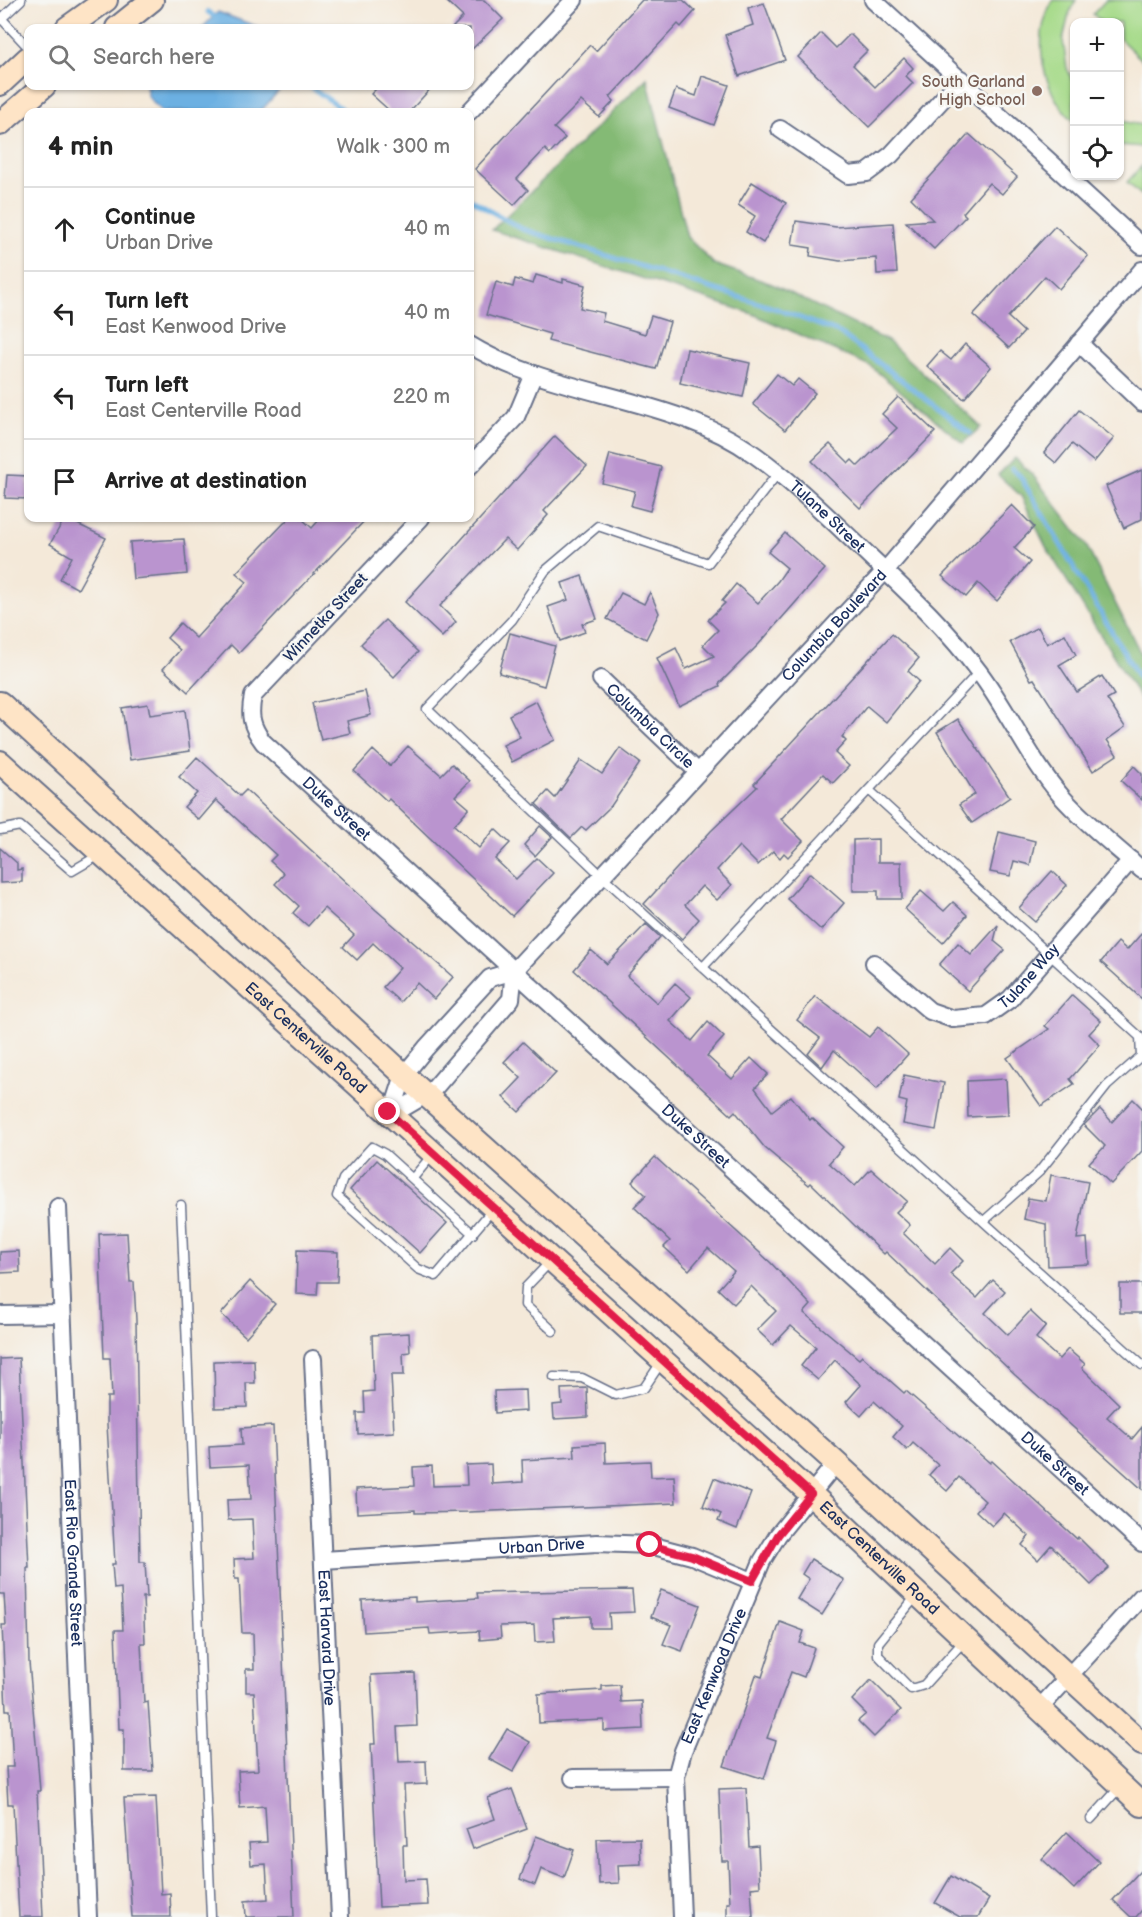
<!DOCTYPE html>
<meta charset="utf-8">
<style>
body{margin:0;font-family:"Balsamiq Sans",sans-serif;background:#f2f2f2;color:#222}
.controls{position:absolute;right:18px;top:18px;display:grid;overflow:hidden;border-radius:12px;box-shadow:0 2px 4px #0004}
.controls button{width:54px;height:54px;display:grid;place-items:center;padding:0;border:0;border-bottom:2px solid #e0e0e0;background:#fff;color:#222;font:30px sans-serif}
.stop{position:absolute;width:18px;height:18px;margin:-14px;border:4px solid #e11d48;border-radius:50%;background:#fff}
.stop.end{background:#e11d48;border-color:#fff;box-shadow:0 2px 6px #0008}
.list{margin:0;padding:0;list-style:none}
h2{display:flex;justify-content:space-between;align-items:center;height:78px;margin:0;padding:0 24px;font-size:26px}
h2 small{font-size:20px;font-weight:400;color:#767676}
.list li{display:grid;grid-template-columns:39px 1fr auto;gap:18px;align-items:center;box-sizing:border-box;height:84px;padding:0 24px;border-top:2px solid #e0e0e0}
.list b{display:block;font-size:22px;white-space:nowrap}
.list p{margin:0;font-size:20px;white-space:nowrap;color:#767676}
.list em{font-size:20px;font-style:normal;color:#767676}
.icon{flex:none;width:33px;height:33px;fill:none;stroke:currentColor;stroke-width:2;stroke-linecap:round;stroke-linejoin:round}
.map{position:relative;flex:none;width:1142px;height:1917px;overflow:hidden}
.search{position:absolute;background:#fff;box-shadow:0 2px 4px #0004;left:24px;top:24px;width:450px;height:66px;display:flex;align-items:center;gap:15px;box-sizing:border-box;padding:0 21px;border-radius:12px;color:#767676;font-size:22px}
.panel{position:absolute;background:#fff;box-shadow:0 2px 4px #0004;left:24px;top:108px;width:450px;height:414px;border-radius:12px}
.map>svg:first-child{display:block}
.green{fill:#a6da89;stroke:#608474;stroke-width:1.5}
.forest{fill:#84ba75;stroke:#50746a;stroke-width:1.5}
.water{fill:#6cb0e2;stroke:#4470a0;stroke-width:1.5}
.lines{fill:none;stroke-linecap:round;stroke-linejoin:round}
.stream{stroke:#6cb0e2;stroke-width:5}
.building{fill:#ba94cf}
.lane-casing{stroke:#677089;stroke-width:11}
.street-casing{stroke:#677089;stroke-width:20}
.secondary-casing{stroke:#677089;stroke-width:26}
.lane{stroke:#fff;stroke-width:8}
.street{stroke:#fff;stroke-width:16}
.secondary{stroke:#fee4c6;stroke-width:22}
.route{stroke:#e11d48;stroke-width:8}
.education-dot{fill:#8d6e63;stroke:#f6f6f2;stroke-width:2}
.labels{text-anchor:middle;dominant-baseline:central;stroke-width:5;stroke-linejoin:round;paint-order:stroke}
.education-label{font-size:16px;fill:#785e54;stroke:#f6f6f2;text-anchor:end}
.street-label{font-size:16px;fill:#1b2f5e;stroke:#f6f6f2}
</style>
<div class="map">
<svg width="1142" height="1917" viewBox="0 0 1142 1917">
<rect width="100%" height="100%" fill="#f6f6f2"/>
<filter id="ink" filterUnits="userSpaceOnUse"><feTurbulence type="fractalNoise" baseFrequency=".0167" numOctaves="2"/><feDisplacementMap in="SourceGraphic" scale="12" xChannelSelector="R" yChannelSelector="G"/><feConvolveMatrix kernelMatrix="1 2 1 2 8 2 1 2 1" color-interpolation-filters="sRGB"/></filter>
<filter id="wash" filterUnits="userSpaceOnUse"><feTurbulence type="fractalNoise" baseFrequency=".008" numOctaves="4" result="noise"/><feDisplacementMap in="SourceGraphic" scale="24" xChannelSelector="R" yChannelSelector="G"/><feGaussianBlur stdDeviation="1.35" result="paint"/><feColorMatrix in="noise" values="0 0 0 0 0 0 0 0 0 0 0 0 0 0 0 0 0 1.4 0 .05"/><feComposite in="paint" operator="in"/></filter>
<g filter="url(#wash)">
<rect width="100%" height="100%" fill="#f4e9d9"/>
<g class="green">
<path d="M1053,0H1076L1069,14L1063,40L1067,68L1074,85V121C1042,93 1031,38 1053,0Z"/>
<path d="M1106,0H1142V60L1120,39V22H1102L1093,14Z"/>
<path d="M1120,121L1142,125V147L1120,145Z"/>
<path d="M1142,166V194L1141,195L1127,182Z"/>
</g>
<g class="forest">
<path d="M647,78L687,237L714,264L772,284L888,341L981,427L963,443L870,366L753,314L492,230Z"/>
<path d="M1015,458L1032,474L1085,543L1142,656V702L1046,547L1021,496L998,475Z"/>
</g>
<g class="water">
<path d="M218,12L261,28H202Z"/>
<path d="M146,86H283L260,112H162L148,97Z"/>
</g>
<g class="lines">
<g class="stream">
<path d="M208,12L219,20"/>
<path d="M311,87L346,112"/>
<path d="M470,199L522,229L777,309L840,333L970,433"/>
<path d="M1012,469L1020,476L1142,683"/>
</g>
</g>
<g id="blocks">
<g class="building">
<path d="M445,0H484L503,19L470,51V28H452L463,17Z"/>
<path d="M642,0H683L695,11L681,27L678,24L610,97L614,101L599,117L581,101L554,128L565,138L550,154L545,149L517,179L528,190L514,205L475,169L590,45L596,51Z"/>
<path d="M764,3L785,60L739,76L725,35L753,25L748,8Z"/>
<path d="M821,33L836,48L850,34L867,51L853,65L875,87L904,58L913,68L906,76L913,83L869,127L798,57Z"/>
<path d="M702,76L729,85L714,125L669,108L676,89L696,96Z"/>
<path d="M379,86H433L409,112H391L371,94Z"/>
<path d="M969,134L1017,177L1002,194L989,183L963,213L966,216L934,249L906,222L933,220L911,198Z"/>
<path d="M752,182L786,203L763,243L746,232L755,216L738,205Z"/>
<path d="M796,221L836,227L893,223L897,273L877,274L876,258L840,261L810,256L811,248L792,245Z"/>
<path d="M1055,226L1088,256L1059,289L1045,276L1008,317L1024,332L1009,348L973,315Z"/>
<path d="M536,275L563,283V279L585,285L580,308L604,313L602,321L645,334L651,316L670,322L656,369L548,341L550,334L486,315L496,282L513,287L515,279L533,284Z"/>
<path d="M965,344L991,367L964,399L927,366L940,351L951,360Z"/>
<path d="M687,349L750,363L743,397L680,383Z"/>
<path d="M777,374L792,386L798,379L815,393L785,430L753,404Z"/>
<path d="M898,397L935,432L860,508L812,461L830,444L849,463L852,460L858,466L897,428L882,414Z"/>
<path d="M1079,410L1114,438L1094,462L1072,444L1056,463L1044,453Z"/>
<path d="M555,436L587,466L544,511L548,515L517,550L505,539L440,606L456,622L442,637L405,602Z"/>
<path d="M610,454L661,467L650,511L631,506L635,491L602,483Z"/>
<path d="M1142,470V519L1124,528L1106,486Z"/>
<path d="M7,475L28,476V499L5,498Z"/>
<path d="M1012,505L1034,527L1014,548L1030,562L997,601L978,583L966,597L942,576Z"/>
<path d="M65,518L106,538L78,589L60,579L72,557L50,544Z"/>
<path d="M289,518H301L312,528L321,518H367L239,653L231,645L188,692L163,669L180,650L167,638L180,623L196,638L247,582L236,573Z"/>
<path d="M785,533L825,569L759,644L719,684L720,686L679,706L657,658L676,648L686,669L714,656L703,645L718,630L708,620L725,603L722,601L736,584L758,603L778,581L787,568L768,552Z"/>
<path d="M184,539L187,574L133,579L130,542Z"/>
<path d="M582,576L597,619L582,624L585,632L560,641L548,607L568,600L562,583Z"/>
<path d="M650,592L659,613L646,639L607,619L621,593L644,604Z"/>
<path d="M385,620L418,652L394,677L361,644Z"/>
<path d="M1038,627L1047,644L1065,634L1076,655L1059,665L1077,692L1102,676L1114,695L1107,699L1125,727L1107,740L1117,755L1093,771L1034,679L1031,680L1010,642Z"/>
<path d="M510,633L555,646L544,686L499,673Z"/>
<path d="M892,634L919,658L908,671L919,681L886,722L867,706L842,737L846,741L835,753L849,766L833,783L823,774L781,819L803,841L788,857L784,853L780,858L773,851L758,865L739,846L717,870L732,885L717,900L702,886L685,905L699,919L682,939L644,904L711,831L757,787L754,784Z"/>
<path d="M365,691L371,715L347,721L350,733L321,740L312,703Z"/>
<path d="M536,701L555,740L512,762L503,745L520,737L509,715Z"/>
<path d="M148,704L150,715L185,710L190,751L130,760L122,708Z"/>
<path d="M958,719L1010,797L972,823L959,805L975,794L937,732Z"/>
<path d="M408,746L441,775L452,764L470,781L455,796L469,808L454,825L479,848L495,829L510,843L495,859L516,879L537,858L553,873L512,916L389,799L387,801L354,771L373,750L390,766Z"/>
<path d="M620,748L640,763L611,806L586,830L582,827L571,838L536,804L548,791L555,798L581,760L602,774Z"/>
<path d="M197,757L240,796L246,790L376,910L453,977L434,999L417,983L400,1002L383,987L400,968L373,943L357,960L343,947L354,935L324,908L308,926L293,913L299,906L275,884L284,874L270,861L276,855L216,800L199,820L184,807L197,793L179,777Z"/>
<path d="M1134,766L1142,774V800L1121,781Z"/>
<path d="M540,826L552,837L535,856L524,845Z"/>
<path d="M999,832L1035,841L1030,865L1014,861L1010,876L990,872Z"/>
<path d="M878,839V862H901L902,899H878V891H853V840Z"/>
<path d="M0,848L17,863V870L22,869V882L0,883Z"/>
<path d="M1052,871L1067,885L1035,922L1019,908Z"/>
<path d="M810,873L844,903L821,930L787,899Z"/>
<path d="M921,891L944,911L953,902L967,915L943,943L905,909Z"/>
<path d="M646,924L660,937L627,976L657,1003L675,983L691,997L670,1021L692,1041L708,1022L724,1037L707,1056L732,1079L751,1058L768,1074L755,1088L772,1111L791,1096L810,1120L812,1118L843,1147L829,1163L855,1186L871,1169L907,1201L896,1212L910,1225L903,1233L935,1264L950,1248L963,1261L950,1274L977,1298L993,1280L1005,1291L985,1313L1008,1335L1030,1311L1046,1326L1036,1338L1059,1359L1068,1349L1085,1364L1082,1368L1119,1404L1107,1417L1132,1439L1142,1427V1489L1015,1375L886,1252L884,1254L811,1183L809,1185L765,1148L735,1111L731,1115L574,970L591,950L607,964Z"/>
<path d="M998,925L994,941L1005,950L968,991L939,965L958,943L971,955Z"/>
<path d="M1142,933V999L1101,962L1118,942L1127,950Z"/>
<path d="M1072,995L1101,1021L1089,1034L1100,1045L1070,1079L1074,1084L1041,1106L1007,1058L1049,1029L1045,1026Z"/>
<path d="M815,996L869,1037L878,1027L908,1054L877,1089L834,1050L822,1067L808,1054L820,1038L797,1020Z"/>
<path d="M523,1042L556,1073L519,1112L503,1097L521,1078L504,1062Z"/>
<path d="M904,1075L944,1083L936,1130L903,1124L907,1102L899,1100Z"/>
<path d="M1006,1079L1008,1115L968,1117L967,1081Z"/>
<path d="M1133,1099L1142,1108V1151L1111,1184L1089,1163L1105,1146L1084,1125L1100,1109L1112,1122Z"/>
<path d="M655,1157L771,1263L811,1305L804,1313L859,1359L862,1356L904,1393L906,1391L990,1463L992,1461L1077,1539L1078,1537L1109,1568L1091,1585L1051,1545L1038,1560L1022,1545L1029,1536L1004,1513L992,1526L976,1511L985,1501L959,1477L947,1491L929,1475L938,1465L913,1443L907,1450L893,1437L902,1426L874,1401L861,1416L846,1402L861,1385L835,1360L818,1380L801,1366L816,1347L791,1326L773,1345L757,1330L776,1311L751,1286L734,1304L718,1289L734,1271L708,1248L689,1270L664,1247L670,1241L634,1207L646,1195L632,1182Z"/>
<path d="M377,1160L447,1223L420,1253L350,1190Z"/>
<path d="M1051,1175L1088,1182L1077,1239L1087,1238L1089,1264L1048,1266L1046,1224L1024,1219L1028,1198L1046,1201Z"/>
<path d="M127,1233L130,1282H134L136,1320L140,1562H145L147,1597H143L145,1643H141L144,1703L148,1702L153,1771H124V1729H119L118,1704L115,1630H123L121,1588L114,1589L112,1564H115L107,1424V1397H112L110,1358H104L99,1234Z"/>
<path d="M297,1250L338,1252L337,1282H318L317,1295L296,1294Z"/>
<path d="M19,1251L20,1272L0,1273V1252Z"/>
<path d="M250,1281L275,1304L246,1337L221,1314Z"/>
<rect x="1120" y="1284" width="22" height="29"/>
<path d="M409,1333L410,1352L403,1353L404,1375H391L394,1432L358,1434L357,1413H365L364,1392L374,1391L372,1335Z"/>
<path d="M19,1358L29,1568H27L29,1662L38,1766L40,1791H37L43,1917H19L13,1804H8L6,1767H13L10,1710H6L2,1625H6L4,1594H0V1359Z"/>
<path d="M254,1360L255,1383H246L247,1407L215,1408L214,1361Z"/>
<path d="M587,1388L588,1417L554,1419L553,1405L562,1404L561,1389Z"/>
<path d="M525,1390L526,1411L495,1413L494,1391Z"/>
<path d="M273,1426L294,1917H246L245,1901L268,1899L266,1864L251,1865L249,1843L267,1842L265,1806L240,1808L238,1771L258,1770L254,1692H246V1669H254L253,1633H242L239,1579H235L234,1559L254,1558L252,1519L228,1520L227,1500L251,1499L249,1465L210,1467L209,1447L242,1445L241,1428Z"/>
<path d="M605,1443L606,1463L650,1461L651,1477L674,1476L676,1503L469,1512L415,1513V1510L357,1513L356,1489L414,1486L413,1467L432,1466L433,1486L467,1485L466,1465L491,1464L492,1484L523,1482L522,1460L575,1457L574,1445Z"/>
<path d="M714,1478L751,1493L737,1529L718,1521L721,1514L703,1506Z"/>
<path d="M811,1559L844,1580L822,1615L797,1599L809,1579L802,1574Z"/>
<path d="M632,1590L634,1612L609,1613L610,1628H591V1616L553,1618L555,1641L535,1642L534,1625L500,1626L501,1638L480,1640L479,1631L430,1634L429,1628L364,1632L362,1600L415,1597V1602L478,1598L477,1593Z"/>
<path d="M661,1590L700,1605L682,1651L663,1644L671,1625L651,1617Z"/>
<path d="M780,1622L804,1631L800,1643L814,1648L804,1677L791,1672L767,1738L776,1741L764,1779L724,1766L756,1675L762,1677Z"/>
<path d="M415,1673L417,1726L397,1727L399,1762L426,1761L427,1784L404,1785L407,1845H403L404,1880L426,1879L428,1905L379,1907L371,1744H375L371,1675Z"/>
<path d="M871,1680L901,1710L874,1737L858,1721L866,1714L852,1700Z"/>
<path d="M620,1685L621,1702L642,1701L643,1729L604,1731V1720L539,1723L538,1694L602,1690V1686Z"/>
<path d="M507,1729L530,1742L513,1772L489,1759Z"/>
<path d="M746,1788L749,1847L758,1846L760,1887L751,1888L753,1917H727V1903H730L728,1861H722L719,1789Z"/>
<path d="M512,1789L527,1829L473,1849L466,1829L495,1819L488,1798Z"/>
<path d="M156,1797L161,1894L170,1893L171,1917H132L124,1798Z"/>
<path d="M1067,1832L1099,1862L1074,1889L1042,1859Z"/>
<path d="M536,1836L574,1850L564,1878L541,1869L535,1885L520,1879Z"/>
<path d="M640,1838L641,1864L618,1865L619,1883L599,1884L597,1839Z"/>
<path d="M1142,1869V1910L1136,1917H1131L1113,1900Z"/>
<path d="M951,1876L989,1899L978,1917H960L935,1903Z"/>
</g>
</g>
</g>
<g filter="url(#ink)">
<use href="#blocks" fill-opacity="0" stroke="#677089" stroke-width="1.5"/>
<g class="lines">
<defs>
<g id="lane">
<path d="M0,17L28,47"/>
<path d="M2,18L21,0"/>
<path d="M778,473L708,563L598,526L545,571L512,620L427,709L602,876L1142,1365"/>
<path d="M869,790L1140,1037L1141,1056L1107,1086L1039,1172L985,1220"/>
<path d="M0,830L20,826L72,871L101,854"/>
<path d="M704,966L979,672"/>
<path d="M413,1178L433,1154"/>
<path d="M181,1205L211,1917"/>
<path d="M473,1234L385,1154L372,1147L343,1179L337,1196L418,1269L436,1276L493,1209"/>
<path d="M551,1261L526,1287L525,1305L553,1331"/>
<path d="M554,1377L582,1378L616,1395L644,1388L662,1361"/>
<path d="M917,1595L878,1643V1655L911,1689L924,1685L964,1641"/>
<path d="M1091,1819L1121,1786"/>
</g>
<g id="street">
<path d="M873,0L1142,246"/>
<path d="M469,112L574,0"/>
<path d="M780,129L848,175L867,173L891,155L961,79"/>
<path d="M1079,343L1142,403"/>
<path id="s1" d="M470,345C557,398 671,394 755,455C793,482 827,516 861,548C902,587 945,626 979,672C1009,712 1029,759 1062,797C1086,824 1115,846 1142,870"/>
<path d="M470,466L516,417L534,374"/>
<path id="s2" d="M421,518L253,696C249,715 251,726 263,742L1142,1543"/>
<path id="s3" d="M601,679L698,772"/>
<path id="s4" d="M874,963L930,1011L953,1019L986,1016L1010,999L1131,860"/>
<path id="s5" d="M514,971L885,571L1142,270"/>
<path d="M514,971L511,999L432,1091L391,1115L404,1075L426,1048L490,978Z"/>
<path id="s6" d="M58,1207L88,1917"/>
<path d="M0,1315L62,1314"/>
<path id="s7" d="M313,1359L340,1917"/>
<path id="s8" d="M323,1560L597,1543L650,1545L692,1556L752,1581"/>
<path d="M1038,1710L1142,1596"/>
<path d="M573,1778L676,1777"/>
<path id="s9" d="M682,1917L676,1777L683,1751L762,1561L778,1535L836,1463"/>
</g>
<g id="secondary">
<path d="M67,28L106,0"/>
<path d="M117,28L152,0"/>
<path d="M0,84L28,58"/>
<path d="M0,124L44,86"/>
<path d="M0,703L427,1096L836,1463L1142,1744"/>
<path id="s10" d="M0,762L811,1494L1142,1805"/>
</g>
</defs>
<use href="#lane" class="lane-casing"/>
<use href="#street" class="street-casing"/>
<use href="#secondary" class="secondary-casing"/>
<use href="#lane" class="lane"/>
<use href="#street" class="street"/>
<use href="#secondary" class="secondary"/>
</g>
</g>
<g class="lines" filter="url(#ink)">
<path class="route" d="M388,1112L811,1494L778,1535L752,1581L692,1556L650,1545"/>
</g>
<circle class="education-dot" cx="1037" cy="91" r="6"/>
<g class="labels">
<g class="education-label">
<text x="1025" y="82">South Garland<tspan x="1025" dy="18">High School</tspan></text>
</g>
<g class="street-label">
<text stroke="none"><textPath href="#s1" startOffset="402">Tulane Street</textPath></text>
<text transform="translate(326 618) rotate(-47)">Winnetka Street</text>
<text stroke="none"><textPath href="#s5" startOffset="471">Columbia Boulevard</textPath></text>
<text stroke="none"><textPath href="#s3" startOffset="68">Columbia Circle</textPath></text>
<text stroke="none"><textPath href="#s2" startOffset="393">Duke Street</textPath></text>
<text stroke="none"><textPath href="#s4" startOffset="190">Tulane Way</textPath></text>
<text stroke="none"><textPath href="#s10" startOffset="412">East Centerville Road</textPath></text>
<text stroke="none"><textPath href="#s2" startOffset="879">Duke Street</textPath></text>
<text stroke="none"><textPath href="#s2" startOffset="1365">Duke Street</textPath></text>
<text stroke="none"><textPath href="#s8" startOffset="219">Urban Drive</textPath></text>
<text stroke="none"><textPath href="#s10" startOffset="1186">East Centerville Road</textPath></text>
<text stroke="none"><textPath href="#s6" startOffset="356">East Rio Grande Street</textPath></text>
<text stroke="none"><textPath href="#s7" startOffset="279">East Harvard Drive</textPath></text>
<text stroke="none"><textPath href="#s9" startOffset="248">East Kenwood Drive</textPath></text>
</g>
</g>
</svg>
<div class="controls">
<button>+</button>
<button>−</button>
<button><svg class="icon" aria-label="locate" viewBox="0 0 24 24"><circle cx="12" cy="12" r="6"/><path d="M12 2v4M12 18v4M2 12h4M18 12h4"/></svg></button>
</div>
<div class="stop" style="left:650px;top:1545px"></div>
<div class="stop end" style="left:388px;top:1112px"></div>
<div class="search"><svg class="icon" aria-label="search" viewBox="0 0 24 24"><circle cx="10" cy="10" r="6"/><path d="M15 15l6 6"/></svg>Search here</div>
<section class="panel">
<h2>4 min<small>Walk · 300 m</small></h2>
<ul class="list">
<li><svg class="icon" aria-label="ahead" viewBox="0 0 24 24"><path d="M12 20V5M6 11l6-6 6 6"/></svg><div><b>Continue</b><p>Urban Drive</p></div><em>40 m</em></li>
<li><svg class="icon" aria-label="left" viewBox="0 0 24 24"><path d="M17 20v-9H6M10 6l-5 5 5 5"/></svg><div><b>Turn left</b><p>East Kenwood Drive</p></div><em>40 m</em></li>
<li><svg class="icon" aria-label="left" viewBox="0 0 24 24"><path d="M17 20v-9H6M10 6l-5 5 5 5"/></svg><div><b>Turn left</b><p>East Centerville Road</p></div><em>220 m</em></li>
<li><svg class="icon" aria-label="arrive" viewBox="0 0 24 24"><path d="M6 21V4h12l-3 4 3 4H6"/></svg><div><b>Arrive at destination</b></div></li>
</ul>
</section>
</div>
